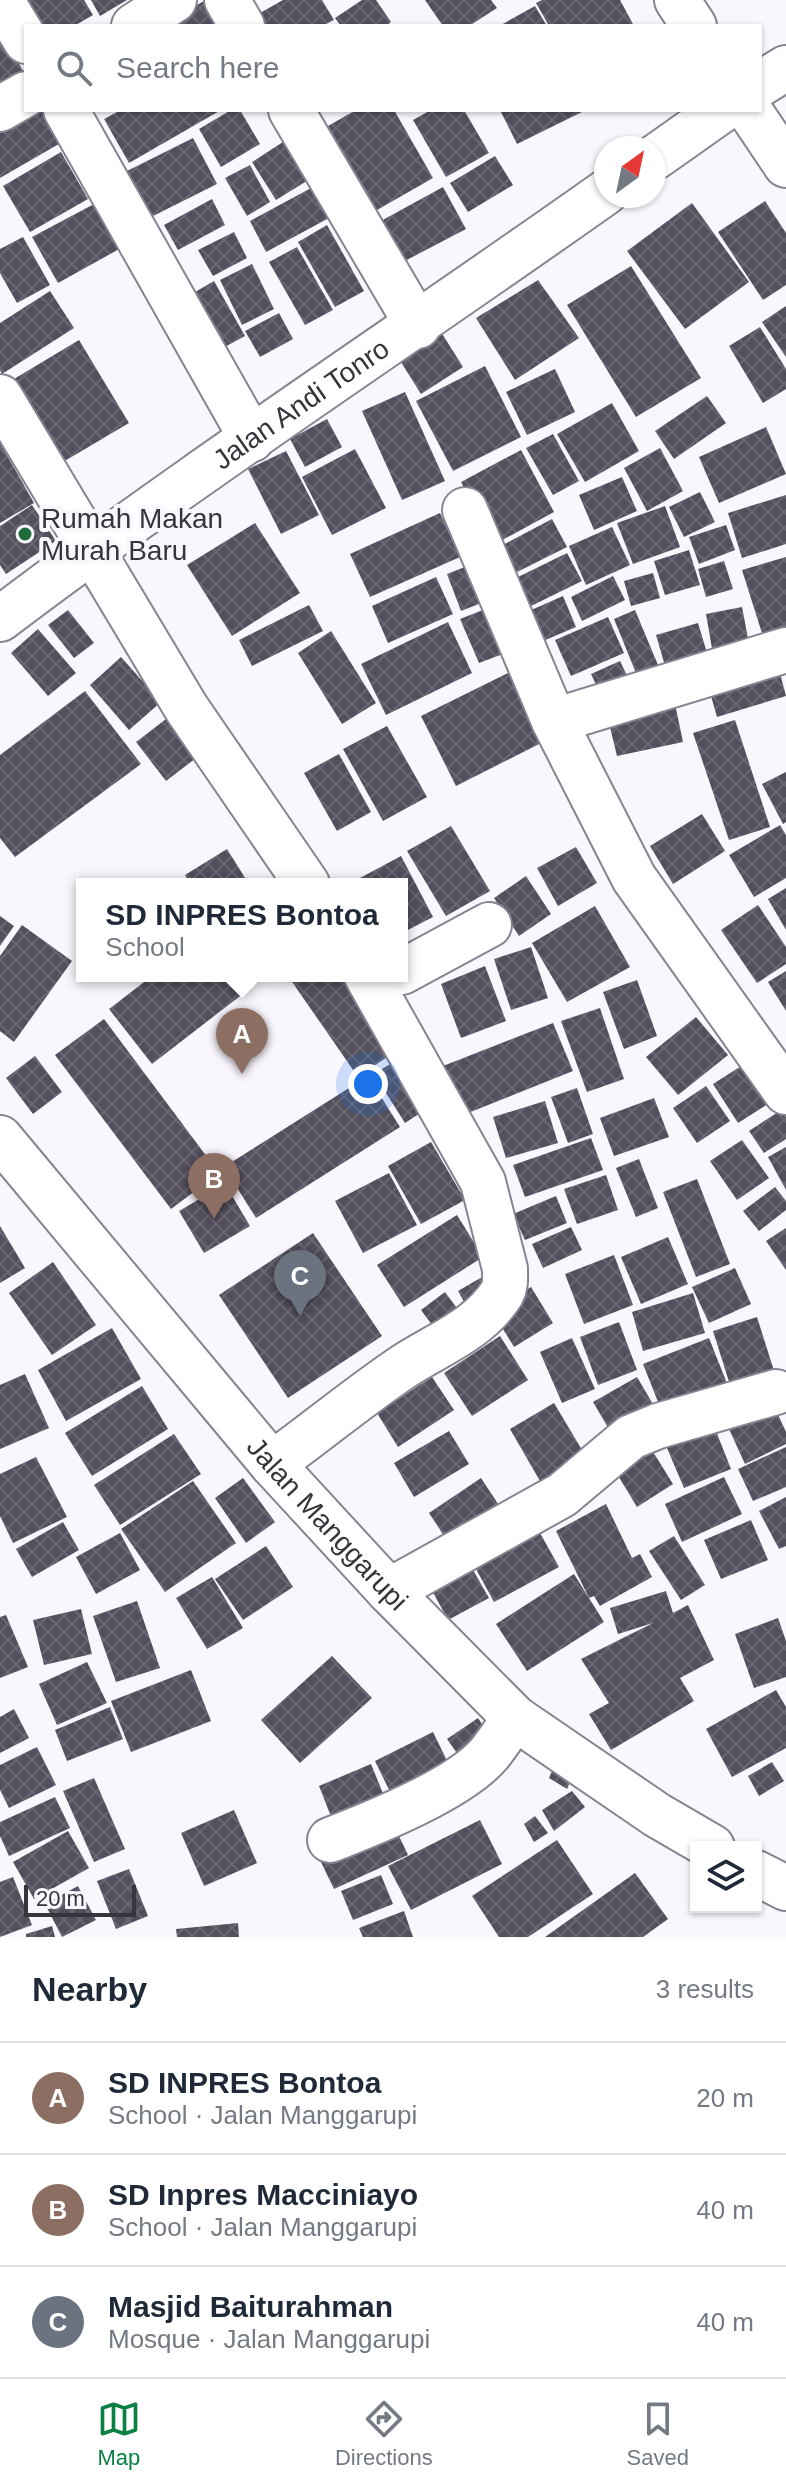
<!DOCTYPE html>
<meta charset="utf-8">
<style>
body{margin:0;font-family:Arial,sans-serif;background:#f6f6f7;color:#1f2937}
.controls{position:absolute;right:24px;bottom:24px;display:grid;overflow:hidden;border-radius:0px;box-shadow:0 2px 6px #0004}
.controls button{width:72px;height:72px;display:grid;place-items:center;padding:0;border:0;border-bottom:2px solid #e0e1e3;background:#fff;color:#1f2937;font:40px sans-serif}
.compass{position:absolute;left:594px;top:136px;width:72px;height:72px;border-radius:50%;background:#fff;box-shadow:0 2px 6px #0004;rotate:33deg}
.scale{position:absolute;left:24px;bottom:20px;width:112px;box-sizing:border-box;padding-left:8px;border:4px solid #37353c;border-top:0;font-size:22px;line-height:28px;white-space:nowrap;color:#37353c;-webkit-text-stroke:6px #f9f6fd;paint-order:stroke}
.you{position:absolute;left:368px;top:1084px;width:28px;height:28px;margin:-20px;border:6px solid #fff;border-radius:50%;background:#1a73e8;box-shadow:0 0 0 12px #1a73e833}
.badge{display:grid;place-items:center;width:52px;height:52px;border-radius:50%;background:#0b8043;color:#fff;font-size:26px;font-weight:700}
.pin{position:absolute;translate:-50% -66px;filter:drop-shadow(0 2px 4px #0008)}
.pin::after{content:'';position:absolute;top:42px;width:28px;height:24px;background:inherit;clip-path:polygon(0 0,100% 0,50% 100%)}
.popup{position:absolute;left:76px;top:878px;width:332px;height:104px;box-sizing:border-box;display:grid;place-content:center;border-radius:0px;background:#fff;filter:drop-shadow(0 2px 6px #0005);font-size:26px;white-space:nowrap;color:#747a83}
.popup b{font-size:30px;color:#1f2937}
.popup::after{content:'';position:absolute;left:50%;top:100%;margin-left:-16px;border:16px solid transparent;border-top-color:#fff}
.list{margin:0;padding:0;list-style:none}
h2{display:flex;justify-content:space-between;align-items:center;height:104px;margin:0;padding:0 32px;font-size:34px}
h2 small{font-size:26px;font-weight:400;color:#747a83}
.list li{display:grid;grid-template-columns:52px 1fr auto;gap:24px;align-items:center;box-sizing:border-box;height:112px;padding:0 32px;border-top:2px solid #e0e1e3}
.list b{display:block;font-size:30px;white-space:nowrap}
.list p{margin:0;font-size:26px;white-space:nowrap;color:#747a83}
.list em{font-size:26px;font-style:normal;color:#747a83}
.icon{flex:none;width:44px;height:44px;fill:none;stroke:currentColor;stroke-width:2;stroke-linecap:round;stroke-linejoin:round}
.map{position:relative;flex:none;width:786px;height:1937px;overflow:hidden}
.search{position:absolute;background:#fff;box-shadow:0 2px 6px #0004;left:24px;right:24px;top:24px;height:88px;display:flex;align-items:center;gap:20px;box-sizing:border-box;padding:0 28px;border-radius:0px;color:#747a83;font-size:30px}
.sheet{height:440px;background:#fff}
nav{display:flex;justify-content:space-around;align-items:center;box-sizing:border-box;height:112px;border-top:2px solid #e0e1e3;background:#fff;font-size:22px;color:#747a83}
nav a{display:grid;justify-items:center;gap:4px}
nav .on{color:#0b8043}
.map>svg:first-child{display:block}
.building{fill:url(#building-cross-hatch)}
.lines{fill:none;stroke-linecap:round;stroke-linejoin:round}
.minor-casing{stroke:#888291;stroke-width:48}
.tertiary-casing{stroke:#888291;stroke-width:48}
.minor{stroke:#fff;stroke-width:44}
.tertiary{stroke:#fff;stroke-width:44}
.poi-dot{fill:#1f6d3d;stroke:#f9f6fd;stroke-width:3}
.labels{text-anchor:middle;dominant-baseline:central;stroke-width:8;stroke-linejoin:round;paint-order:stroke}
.street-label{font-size:28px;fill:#37353c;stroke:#f9f6fd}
.poi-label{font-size:28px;fill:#37353c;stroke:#f9f6fd;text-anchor:start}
</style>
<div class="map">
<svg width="786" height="1937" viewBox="0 0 786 1937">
<defs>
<pattern id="building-cross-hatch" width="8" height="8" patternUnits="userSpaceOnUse" patternTransform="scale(2)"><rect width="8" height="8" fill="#544f5d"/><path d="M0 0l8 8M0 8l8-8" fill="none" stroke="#6a6672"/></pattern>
</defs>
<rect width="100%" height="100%" fill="#f9f6fd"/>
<g class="building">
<path d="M15,0H84L93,15L74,26H30Z"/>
<path d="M91,0H127L100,16Z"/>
<path d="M206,0L227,26H158Z"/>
<path d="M283,0H322L334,20L322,26H267L260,13Z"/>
<path d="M362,0H376L391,22L386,26H341L335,18Z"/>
<path d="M425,0H491L497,8L469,26H443Z"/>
<path d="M542,0H620L634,26H549L536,3Z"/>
<path d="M535,6L547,26H499Z"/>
<path d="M0,30L26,76L0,91Z"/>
<path d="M26,110H45L64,141L0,178V118Z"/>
<path d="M121,110H221L129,163L104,119Z"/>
<path d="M231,110H240L260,144L221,167L199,129Z"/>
<path d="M356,110H394L433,178L377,210L328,126Z"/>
<path d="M431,110H464L489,153L446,177L413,120Z"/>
<path d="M500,110H586L517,144Z"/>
<path d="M193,138L217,184L145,220L121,174Z"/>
<path d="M286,140L310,179L276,200L252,162Z"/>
<path d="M61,152L88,199L30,232L3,186Z"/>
<path d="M495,156L513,185L468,212L450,183Z"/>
<path d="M250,165L270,202L247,216L225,178Z"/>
<path d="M313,187L329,218L266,252L250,221Z"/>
<path d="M443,187L466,229L401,263L379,222Z"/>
<path d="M212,199L225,225L178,250L164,225Z"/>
<path d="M765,201L786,233V285L763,300L718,232Z"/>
<path d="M96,203L121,248L58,283L32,237Z"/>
<path d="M692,203L749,282L685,329L627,251Z"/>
<path d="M327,225L364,291L335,307L298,242Z"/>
<path d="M234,232L247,258L213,276L198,250Z"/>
<path d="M23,237L50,285L17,303L0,273V249Z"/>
<path d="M297,247L333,310L305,325L269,262Z"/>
<path d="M252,264L274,309L242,325L220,280Z"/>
<path d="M631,266L701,378L636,417L567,305Z"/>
<path d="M538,280L579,338L515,380L476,318Z"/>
<path d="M214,281L245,336L221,349L190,295Z"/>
<path d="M50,291L74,328L2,374L0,370V323Z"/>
<path d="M786,306V357L762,322Z"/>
<path d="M279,313L293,339L260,357L245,331Z"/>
<path d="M760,327L786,369V389L763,403L729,346Z"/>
<path d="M441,332L463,367L421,394L399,359Z"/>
<path d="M79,340L129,423L63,462L14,379Z"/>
<path d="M485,366L521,437L453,471L416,401Z"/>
<path d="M555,369L575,412L527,435L506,392Z"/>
<path d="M405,392L445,481L402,500L362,411Z"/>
<path d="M707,396L726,423L674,459L655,431Z"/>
<path d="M612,403L639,451L585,482L557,434Z"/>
<path d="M327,419L342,447L305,467L290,439Z"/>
<path d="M766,427L786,474L719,503L699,457Z"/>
<path d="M553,434L579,481L553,495L526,448Z"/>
<path d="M0,443L34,503L0,523Z"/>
<path d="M660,448L683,491L647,511L624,468Z"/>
<path d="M355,449L386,508L332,535L302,477Z"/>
<path d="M521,450L554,512L495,544L461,482Z"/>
<path d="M286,451L319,515L281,534L248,469Z"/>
<path d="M622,477L637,511L594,530L579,495Z"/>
<path d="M700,492L715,522L684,537L669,507Z"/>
<path d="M786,495V544L742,558L728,513Z"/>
<path d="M32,505L56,541L6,574L0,565V526Z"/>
<path d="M665,506L680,547L633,564L617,523Z"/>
<path d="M440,513L460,557L370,597L350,554Z"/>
<path d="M552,519L567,547L515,573L501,546Z"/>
<path d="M255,523L300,593L232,636L187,565Z"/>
<path d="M726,525L735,550L699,564L689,537Z"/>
<path d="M612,527L630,565L586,585L569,546Z"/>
<path d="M689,550L700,585L665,595L654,561Z"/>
<path d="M567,553L582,581L531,606L516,578Z"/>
<path d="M786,557V644L767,649L742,570Z"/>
<path d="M480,561L494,598L461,611L447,574Z"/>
<path d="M724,561L733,589L706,597L698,569Z"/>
<path d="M653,573L660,598L631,606L624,581Z"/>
<path d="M613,576L625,600L582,621L571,597Z"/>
<path d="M436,577L453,614L388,643L372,606Z"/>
<path d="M563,596L576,627L543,641L529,611Z"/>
<path d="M498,604L516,649L479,663L460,619Z"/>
<path d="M309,605L323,631L252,666L239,640Z"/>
<path d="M742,607L751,654L714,660L706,614Z"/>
<path d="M68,610L94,643L74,658L48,625Z"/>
<path d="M635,610L658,665L636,673L614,619Z"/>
<path d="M608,617L624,653L571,676L555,640Z"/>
<path d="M448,622L472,673L386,715L361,664Z"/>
<path d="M698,623L710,663L668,676L656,635Z"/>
<path d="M38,629L76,673L48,696L11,653Z"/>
<path d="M331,631L376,703L342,724L298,653Z"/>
<path d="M121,657L161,702L129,730L90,685Z"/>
<path d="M620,661L632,686L603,699L591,674Z"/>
<path d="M777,662L786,696L717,717L707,682Z"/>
<path d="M510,672L545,741L456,786L421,716Z"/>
<path d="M85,691L141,764L15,857L0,838V755Z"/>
<path d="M675,704L683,742L617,756L608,719Z"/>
<path d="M166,719L196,758L166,781L136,742Z"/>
<path d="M735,720L770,827L729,840L693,733Z"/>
<path d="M387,726L427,797L383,821L343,749Z"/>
<path d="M339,754L371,812L337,831L304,773Z"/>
<path d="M786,772V822L783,824L762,784Z"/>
<path d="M702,814L725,851L673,884L650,846Z"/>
<path d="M780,825L786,835V878L754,897L729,855Z"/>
<path d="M451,826L490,891L446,916L407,851Z"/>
<path d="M576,847L597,883L558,906L537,868Z"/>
<path d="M227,849L247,881L242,884H191L185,875Z"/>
<path d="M401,856L433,917L402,933V884H363L360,878Z"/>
<path d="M526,876L551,914L519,936L494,898Z"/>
<path d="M786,888V930L768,899Z"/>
<path d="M758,905L786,947V964L757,983L721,930Z"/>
<path d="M595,906L630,967L567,1002L532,943Z"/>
<path d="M0,916L14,926L0,946Z"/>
<path d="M22,925L72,961L14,1042L0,1031V956Z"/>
<path d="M531,947L548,998L511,1010L494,959Z"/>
<path d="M485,966L506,1021L461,1038L441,984Z"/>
<path d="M786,971V1011L768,982Z"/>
<path d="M152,976H266L152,1064L109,1009Z"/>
<path d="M288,976H350L400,1048L358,1077Z"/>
<path d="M637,980L657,1036L624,1049L603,992Z"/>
<path d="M600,1008L624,1079L587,1092L561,1021Z"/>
<path d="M696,1017L728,1055L678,1095L646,1057Z"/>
<path d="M104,1019L219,1173L171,1209L55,1055Z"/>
<path d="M553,1023L573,1071L463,1115L443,1066Z"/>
<path d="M35,1056L62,1092L33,1114L6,1078Z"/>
<path d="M400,1058L431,1106L405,1123L374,1074Z"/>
<path d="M746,1063L771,1102L738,1123L713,1084Z"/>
<path d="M368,1076L400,1127L256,1218L224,1167Z"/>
<path d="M706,1086L730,1121L697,1143L673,1108Z"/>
<path d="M577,1088L593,1134L568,1143L551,1097Z"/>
<path d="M654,1098L669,1137L614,1156L600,1118Z"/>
<path d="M545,1101L558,1143L506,1158L493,1117Z"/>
<path d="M781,1110L786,1117V1139L764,1153L749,1131Z"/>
<path d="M591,1138L603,1170L525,1197L513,1165Z"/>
<path d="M742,1140L769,1178L737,1200L710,1161Z"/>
<path d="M431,1142L465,1200L421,1224L388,1166Z"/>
<path d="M786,1147V1190L768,1157Z"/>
<path d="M639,1159L658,1208L636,1217L616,1168Z"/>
<path d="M389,1173L417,1225L363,1253L335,1201Z"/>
<path d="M606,1175L618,1210L577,1224L564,1189Z"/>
<path d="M697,1179L730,1264L696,1277L663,1192Z"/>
<path d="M225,1184L250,1226L204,1253L179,1211Z"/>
<path d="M775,1187L786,1201V1210L759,1231L743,1211Z"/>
<path d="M556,1196L567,1223L525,1240L513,1214Z"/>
<path d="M457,1215L483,1257L404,1307L377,1265Z"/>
<path d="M0,1226L25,1268L0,1283Z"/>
<path d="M571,1227L582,1250L543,1268L532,1244Z"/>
<path d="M786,1228V1270L766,1241Z"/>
<path d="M313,1233L382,1336L288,1398L219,1295Z"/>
<path d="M668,1237L688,1284L641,1304L621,1257Z"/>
<path d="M614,1255L633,1305L584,1324L565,1274Z"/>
<path d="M53,1262L96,1325L52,1355L9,1293Z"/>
<path d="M735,1268L751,1304L709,1323L692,1287Z"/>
<path d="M489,1273L467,1307L458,1291Z"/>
<path d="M531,1287L553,1323L514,1347L492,1311Z"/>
<path d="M445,1292L468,1323L444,1341L421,1310Z"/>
<path d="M693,1293L705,1333L643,1351L632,1312Z"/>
<path d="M757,1317L775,1374L731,1388L713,1331Z"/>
<path d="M619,1322L637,1370L598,1385L580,1337Z"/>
<path d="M112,1328L141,1379L66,1421L38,1370Z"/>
<path d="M500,1336L528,1380L472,1416L444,1373Z"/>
<path d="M572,1338L595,1389L562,1403L540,1352Z"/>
<path d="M709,1338L728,1386L662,1412L643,1364Z"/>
<path d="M25,1374L49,1428L0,1449V1385Z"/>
<path d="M432,1377L454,1410L398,1447L377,1413Z"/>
<path d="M637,1377L657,1411L613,1436L593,1402Z"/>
<path d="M142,1386L168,1429L92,1476L65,1433Z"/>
<path d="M770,1397L786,1432V1444L745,1464L724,1418Z"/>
<path d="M554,1403L585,1455L540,1481L510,1429Z"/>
<path d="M712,1421L731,1469L684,1488L664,1441Z"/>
<path d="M449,1431L469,1464L414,1497L394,1463Z"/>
<path d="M174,1434L201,1474L120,1525L94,1485Z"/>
<path d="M647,1442L673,1484L637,1507L611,1464Z"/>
<path d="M786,1447V1487L753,1501L738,1469Z"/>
<path d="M36,1457L67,1517L13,1543L0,1516V1474Z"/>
<path d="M724,1477L742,1514L682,1542L665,1504Z"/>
<path d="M243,1478L275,1522L246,1543L215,1498Z"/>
<path d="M481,1478L508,1519L456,1554L429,1513Z"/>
<path d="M193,1481L236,1543L165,1592L121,1529Z"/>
<path d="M786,1497V1546L779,1549L759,1511Z"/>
<path d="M606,1504L632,1558L640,1554L652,1577L600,1606L594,1596L589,1598L604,1622L527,1671L496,1624L574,1574L589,1598L556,1531Z"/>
<path d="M751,1520L768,1560L721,1579L704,1540Z"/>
<path d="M63,1522L79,1550L32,1577L16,1549Z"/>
<path d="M535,1524L559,1567L494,1602L470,1558Z"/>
<path d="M120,1533L140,1570L96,1594L76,1557Z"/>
<path d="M674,1536L705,1585L681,1600L649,1551Z"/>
<path d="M266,1546L293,1587L243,1620L215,1579Z"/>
<path d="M469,1563L489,1598L448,1620L429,1585Z"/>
<path d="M212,1577L243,1628L207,1649L176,1598Z"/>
<path d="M666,1591L673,1613L688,1605L714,1660L680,1678L694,1701L611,1750L589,1714L609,1703L581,1659L653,1623L618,1634L610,1608Z"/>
<path d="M137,1601L160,1668L116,1682L93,1616Z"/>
<path d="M81,1609L92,1654L44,1665L33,1620Z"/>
<path d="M6,1615L28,1667L0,1678V1617Z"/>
<path d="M778,1618L786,1641V1677L754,1688L735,1634Z"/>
<path d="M332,1656L372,1698L300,1763L261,1720Z"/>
<path d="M87,1662L107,1703L57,1725L39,1684Z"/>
<path d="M191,1670L211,1721L131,1752L111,1701Z"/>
<path d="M776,1690L786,1707V1748L732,1777L706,1729Z"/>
<path d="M110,1707L123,1739L67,1761L55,1730Z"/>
<path d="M14,1709L29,1738L0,1753V1717Z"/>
<path d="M478,1718L493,1741L463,1762L447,1739Z"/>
<path d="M433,1732L453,1773L395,1802L375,1761Z"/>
<path d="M37,1747L56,1785L9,1808L0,1790V1765Z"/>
<path d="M772,1762L784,1781L759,1796L748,1776Z"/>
<path d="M371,1764L389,1808L336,1829L319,1786Z"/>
<path d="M553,1769L571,1780L567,1789L549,1778Z"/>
<path d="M94,1778L125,1849L94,1862L63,1791Z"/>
<path d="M572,1791L585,1807L554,1831L542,1810Z"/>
<path d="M55,1797L70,1828L9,1856L0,1836V1822Z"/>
<path d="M234,1810L257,1863L204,1886L181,1833Z"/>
<path d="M535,1816L548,1833L534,1842L524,1824Z"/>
<path d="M480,1820L502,1864L411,1910L388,1866Z"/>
<path d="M393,1823L408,1855L334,1889L318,1856Z"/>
<path d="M68,1831L89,1868L34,1899L13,1862Z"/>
<path d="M557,1840L593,1894L528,1937H499L472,1896Z"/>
<path d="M129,1869L148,1916L116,1929L97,1881Z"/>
<path d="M635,1873L668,1919L643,1937H545Z"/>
<path d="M381,1875L393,1904L353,1920L341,1891Z"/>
<path d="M13,1877L32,1925L0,1937V1882Z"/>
<path d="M78,1886L96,1920L62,1937L45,1904Z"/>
<path d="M404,1911L413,1937H363L359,1928Z"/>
<path d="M238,1923L239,1937H177L176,1929Z"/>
<path d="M52,1926L55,1937H26V1934Z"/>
</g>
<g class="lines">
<defs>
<g id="minor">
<path d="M1,0L26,41"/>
<path d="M227,0L242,26"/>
<path d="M134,26L174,0"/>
<path d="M0,109L26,94"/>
<path d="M66,110L252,439"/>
<path d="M291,110L418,326"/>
<path d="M749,110L786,165"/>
<path d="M0,397L187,709L307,884"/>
<path d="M465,510L554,721L634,878L786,1092"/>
<path d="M554,721L786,650"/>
<path d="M402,972L489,925"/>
<path id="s1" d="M0,1138L272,1464L389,1591L515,1718L657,1815L712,1847"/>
<path d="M272,1464C315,1433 356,1399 400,1369C435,1345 478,1331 502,1293C506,1285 505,1277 505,1269L483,1182L367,976"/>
<path d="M389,1591L562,1495L631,1437L658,1426L776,1392"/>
<path d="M330,1840C374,1823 459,1789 489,1754C498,1743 506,1730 515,1718"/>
<path d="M756,1873L786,1888"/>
</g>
<g id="tertiary">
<path d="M677,0L694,26"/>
<path d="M760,84L786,68"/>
<path d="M654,158L722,110"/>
<path id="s2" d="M0,619C197,470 404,335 606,192"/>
</g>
</defs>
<use href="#minor" class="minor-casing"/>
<use href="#tertiary" class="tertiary-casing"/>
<use href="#minor" class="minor"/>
<use href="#tertiary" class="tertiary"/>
</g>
<circle class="poi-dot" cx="25" cy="534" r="8"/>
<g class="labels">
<g class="street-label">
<text stroke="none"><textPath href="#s2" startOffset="370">Jalan Andi Tonro</textPath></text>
<text stroke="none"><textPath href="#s1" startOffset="506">Jalan Manggarupi</textPath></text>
</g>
<g class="poi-label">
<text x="41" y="518">Rumah Makan<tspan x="41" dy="32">Murah Baru</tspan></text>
</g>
</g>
</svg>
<div class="controls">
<button><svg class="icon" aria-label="layers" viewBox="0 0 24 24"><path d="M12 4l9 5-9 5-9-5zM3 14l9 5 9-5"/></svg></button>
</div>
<svg class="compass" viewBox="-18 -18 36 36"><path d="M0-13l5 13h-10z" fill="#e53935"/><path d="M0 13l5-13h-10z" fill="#747a83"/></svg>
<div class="scale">20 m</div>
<div class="you"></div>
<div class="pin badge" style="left:242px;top:1074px;background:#8d6e63">A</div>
<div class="popup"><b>SD INPRES Bontoa</b>School</div>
<div class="pin badge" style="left:214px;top:1219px;background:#8d6e63">B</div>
<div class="pin badge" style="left:300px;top:1316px;background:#6b7280">C</div>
<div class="search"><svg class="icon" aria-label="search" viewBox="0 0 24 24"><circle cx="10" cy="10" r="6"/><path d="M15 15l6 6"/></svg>Search here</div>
</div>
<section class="sheet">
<h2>Nearby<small>3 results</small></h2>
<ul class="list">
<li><span class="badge" style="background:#8d6e63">A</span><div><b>SD INPRES Bontoa</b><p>School · Jalan Manggarupi</p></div><em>20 m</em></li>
<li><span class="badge" style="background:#8d6e63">B</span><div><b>SD Inpres Macciniayo</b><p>School · Jalan Manggarupi</p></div><em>40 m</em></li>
<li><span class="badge" style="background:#6b7280">C</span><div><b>Masjid Baiturahman</b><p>Mosque · Jalan Manggarupi</p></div><em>40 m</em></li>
</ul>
</section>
<nav>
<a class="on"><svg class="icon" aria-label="map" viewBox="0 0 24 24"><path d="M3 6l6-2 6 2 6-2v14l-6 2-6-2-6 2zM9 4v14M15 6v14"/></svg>Map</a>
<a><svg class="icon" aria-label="directions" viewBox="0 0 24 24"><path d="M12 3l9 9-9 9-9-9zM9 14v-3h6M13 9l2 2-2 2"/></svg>Directions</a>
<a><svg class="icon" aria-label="saved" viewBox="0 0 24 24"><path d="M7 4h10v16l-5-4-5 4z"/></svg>Saved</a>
</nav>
